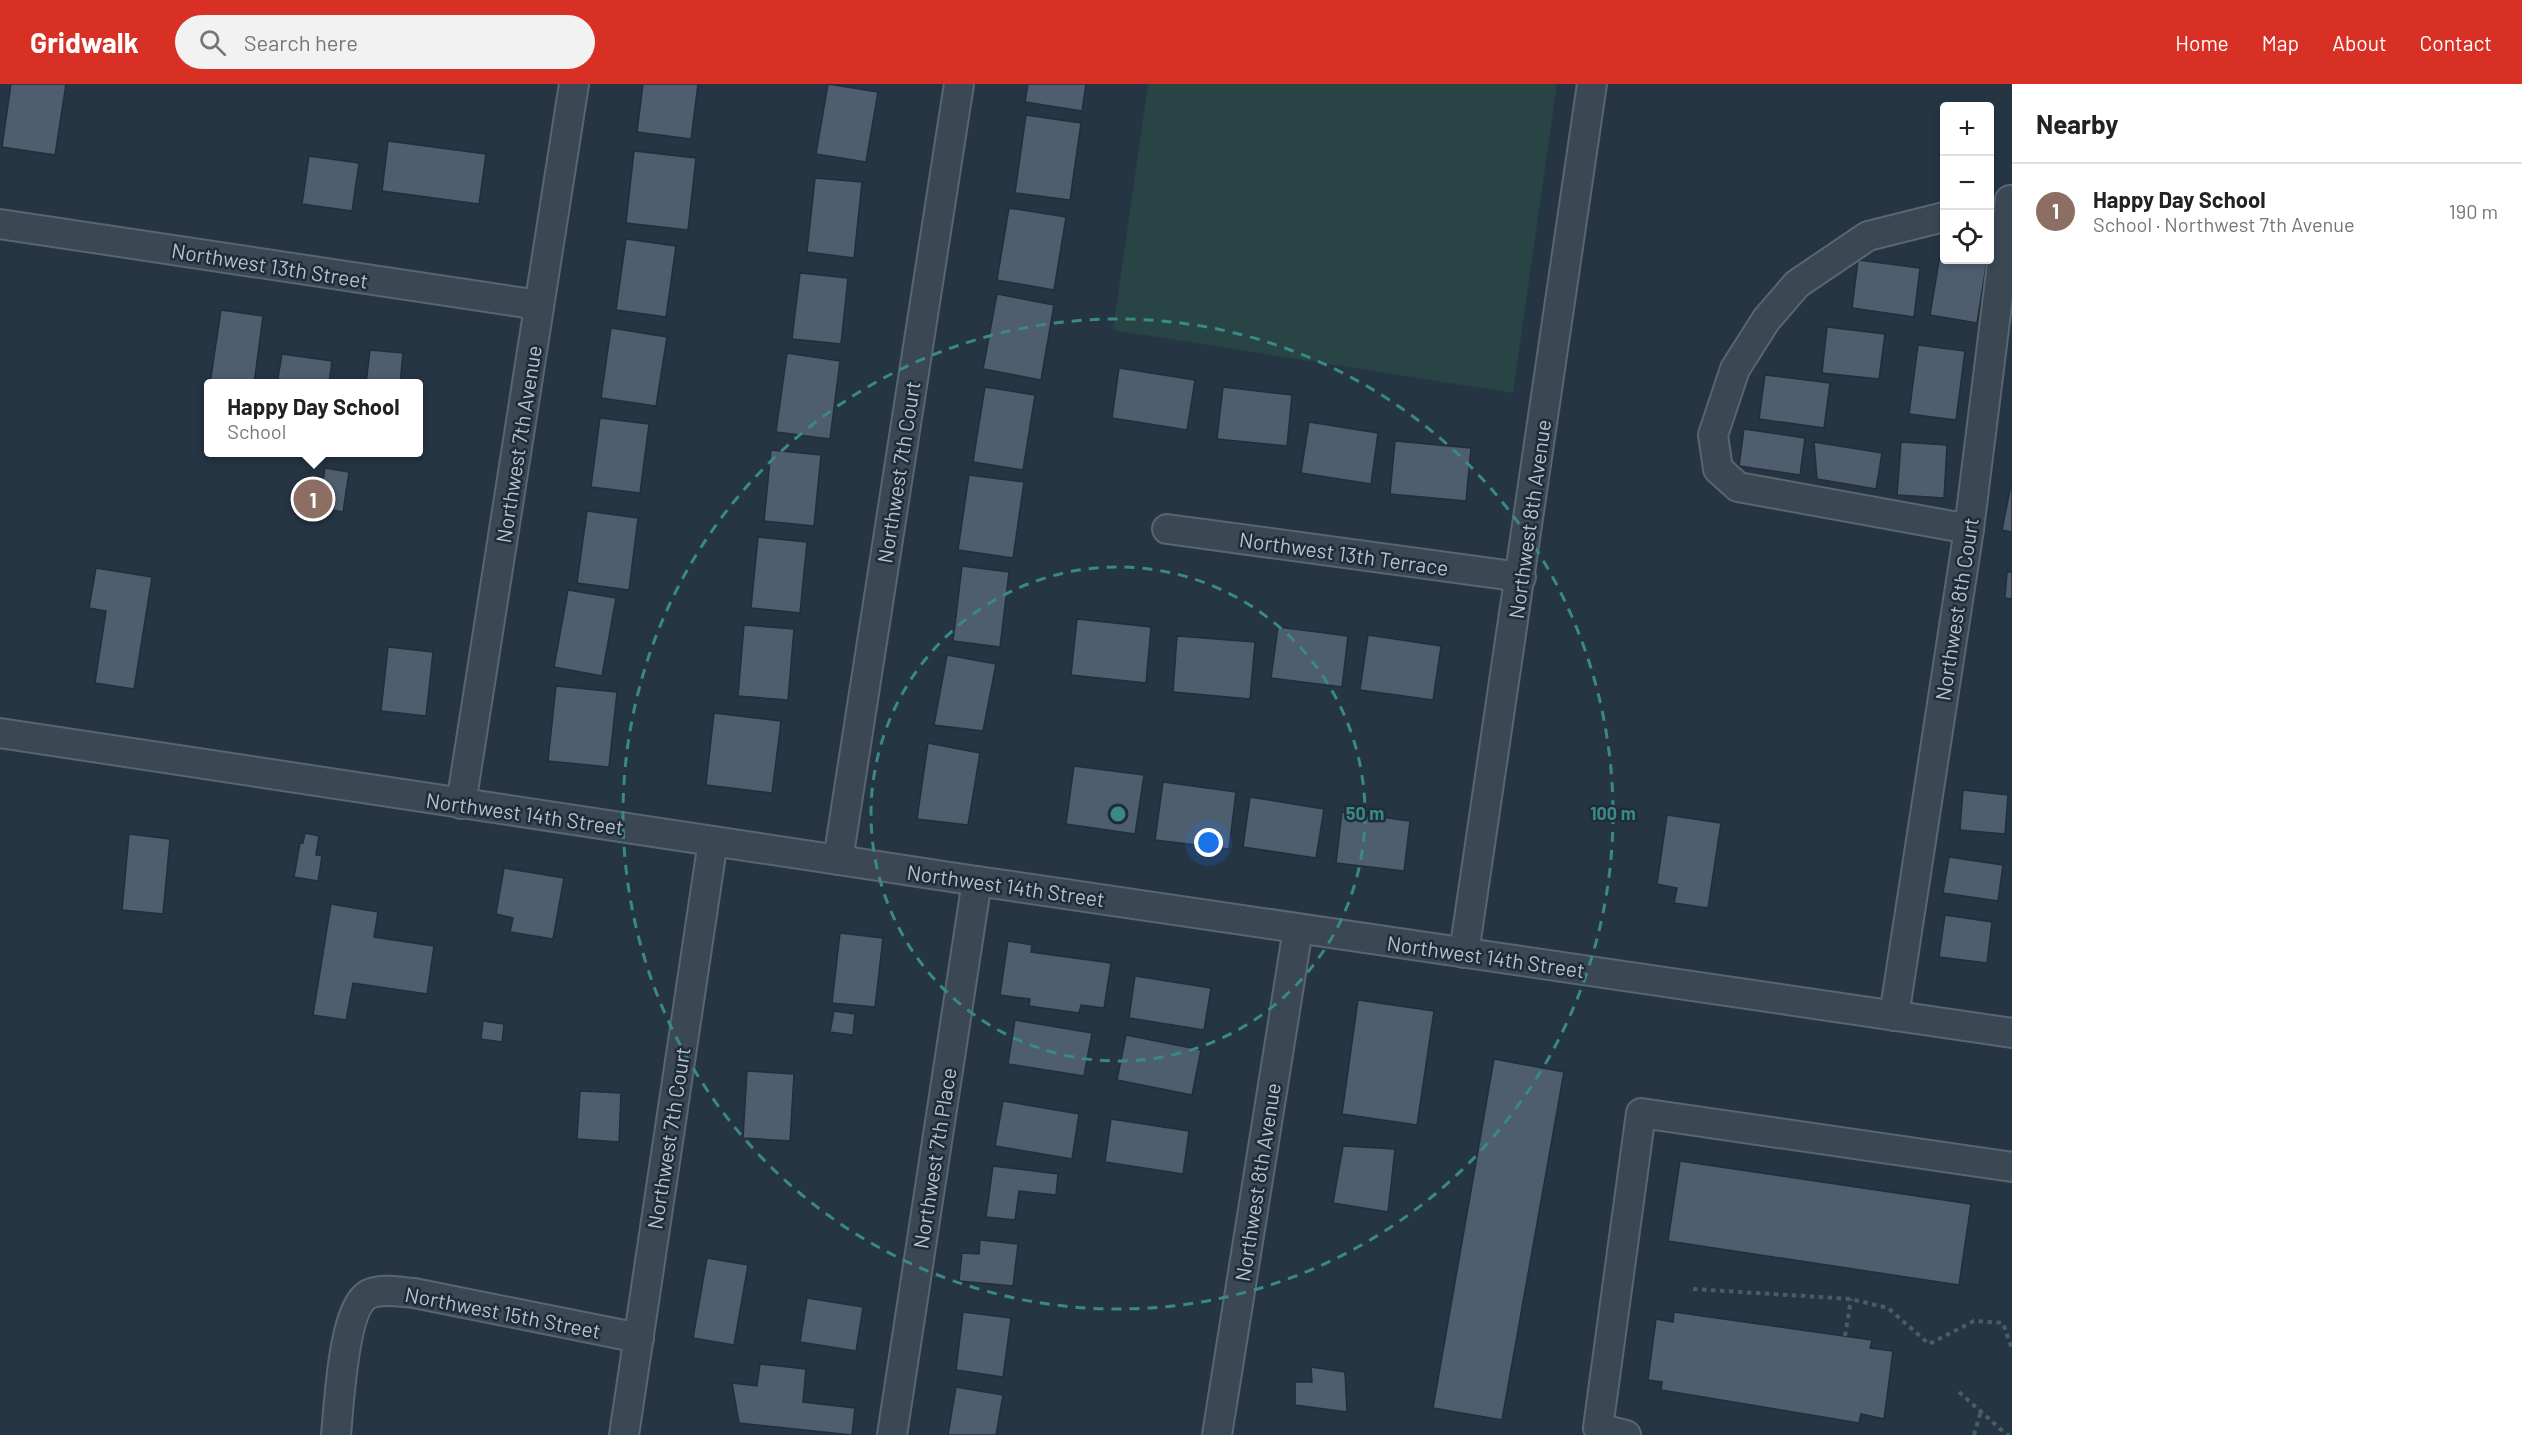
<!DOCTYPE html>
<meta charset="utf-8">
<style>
body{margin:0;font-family:Barlow,sans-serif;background:#f2f2f2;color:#222}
.controls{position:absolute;right:18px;top:18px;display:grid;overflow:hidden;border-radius:6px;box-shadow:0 3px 9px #0003}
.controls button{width:54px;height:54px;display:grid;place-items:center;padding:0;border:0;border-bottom:2px solid #e0e0e0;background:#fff;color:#222;font:30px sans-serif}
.you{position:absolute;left:1209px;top:759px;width:21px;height:21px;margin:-15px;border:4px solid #fff;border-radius:50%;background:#1a73e8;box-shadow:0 0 0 9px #1a73e833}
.badge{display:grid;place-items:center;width:39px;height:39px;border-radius:50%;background:#d93025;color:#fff;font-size:20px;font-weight:700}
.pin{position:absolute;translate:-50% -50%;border:3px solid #fff;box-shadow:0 2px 6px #0006}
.popup{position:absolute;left:204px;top:295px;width:219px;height:78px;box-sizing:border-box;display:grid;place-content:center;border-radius:6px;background:#fff;filter:drop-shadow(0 2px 4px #0005);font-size:20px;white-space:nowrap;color:#767676}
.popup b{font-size:22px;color:#222}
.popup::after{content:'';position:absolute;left:50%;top:100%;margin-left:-12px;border:12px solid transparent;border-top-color:#fff}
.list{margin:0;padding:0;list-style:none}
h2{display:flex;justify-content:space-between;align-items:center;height:78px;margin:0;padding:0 24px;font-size:26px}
h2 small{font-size:20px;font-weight:400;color:#767676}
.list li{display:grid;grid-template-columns:39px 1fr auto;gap:18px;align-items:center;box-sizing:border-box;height:96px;padding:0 24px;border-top:2px solid #e0e0e0}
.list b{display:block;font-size:22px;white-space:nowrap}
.list p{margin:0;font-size:20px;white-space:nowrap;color:#767676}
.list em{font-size:20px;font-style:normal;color:#767676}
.icon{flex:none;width:33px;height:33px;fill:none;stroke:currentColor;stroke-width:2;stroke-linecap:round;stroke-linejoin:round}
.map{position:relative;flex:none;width:2012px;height:1351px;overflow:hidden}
header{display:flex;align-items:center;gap:36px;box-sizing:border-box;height:84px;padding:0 30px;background:#d93025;color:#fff}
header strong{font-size:28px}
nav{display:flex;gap:33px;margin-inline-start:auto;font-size:21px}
.search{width:420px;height:54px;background:#f2f2f2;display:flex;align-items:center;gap:15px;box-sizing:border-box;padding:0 21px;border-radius:33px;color:#767676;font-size:22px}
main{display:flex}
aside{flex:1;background:#fff}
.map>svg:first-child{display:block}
.green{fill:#284445}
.building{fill:#4f5e6f;stroke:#212e3b;stroke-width:1.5}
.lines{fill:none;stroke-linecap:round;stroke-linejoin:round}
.street-casing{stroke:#596571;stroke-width:32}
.path{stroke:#466061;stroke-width:4;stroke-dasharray:4.5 4.5;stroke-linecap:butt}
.street{stroke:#3b4753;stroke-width:28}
.ring{fill:none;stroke:#398986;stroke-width:3;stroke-dasharray:10 8}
.labels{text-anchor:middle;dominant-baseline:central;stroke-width:5;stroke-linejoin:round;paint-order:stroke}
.street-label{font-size:21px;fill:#b8c2cd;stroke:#1f2c39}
.centre{fill:#398986;stroke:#1f2c39;stroke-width:3}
.ring-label{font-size:18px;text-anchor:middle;font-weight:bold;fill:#398986;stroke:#1f2c39;stroke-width:5;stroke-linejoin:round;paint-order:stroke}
</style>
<header>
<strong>Gridwalk</strong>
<div class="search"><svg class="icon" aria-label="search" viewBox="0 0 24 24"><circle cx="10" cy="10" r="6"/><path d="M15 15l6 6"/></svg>Search here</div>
<nav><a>Home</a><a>Map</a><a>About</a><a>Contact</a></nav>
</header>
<main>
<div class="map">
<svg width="2012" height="1351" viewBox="0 0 2012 1351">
<rect width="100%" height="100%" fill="#263544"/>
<path class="green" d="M1148,0H1557L1513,309L1113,246Z"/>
<g class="building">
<path d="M11,0H66L55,71L2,63Z"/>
<path d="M643,0H698L691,55L637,48Z"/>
<path d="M828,0L878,8L866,78L816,70Z"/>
<path d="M1028,0H1086L1082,27L1025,18Z"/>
<path d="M1026,31L1081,39L1070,116L1015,109Z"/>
<path d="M388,57L486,70L479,120L382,107Z"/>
<path d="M634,67L696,74L688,146L626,139Z"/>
<path d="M309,72L359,79L352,127L302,120Z"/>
<path d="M815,94L862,98L854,174L807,168Z"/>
<path d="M1009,124L1066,133L1054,206L997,196Z"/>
<path d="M626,155L676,162L666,233L616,226Z"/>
<path d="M1941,165L1944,166V176H1987L1977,239L1930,231Z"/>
<path d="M1858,176L1920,184L1914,233L1852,224Z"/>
<path d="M800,189L848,194L841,260L792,255Z"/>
<path d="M997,210L1054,221L1041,296L983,285Z"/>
<path d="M221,226L263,232L254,300H210Z"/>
<path d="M1827,243L1885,250L1879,295L1822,289Z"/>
<path d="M611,244L667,253L656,322L601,314Z"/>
<path d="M1918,261L1965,267L1956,336L1909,330Z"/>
<path d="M370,266L403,269L400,300H366Z"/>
<path d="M787,269L840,277L830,355L776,348Z"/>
<path d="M282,270L332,277L329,300H277Z"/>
<path d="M1119,284L1195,296L1187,346L1112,334Z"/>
<path d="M1765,291L1830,299L1824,344L1759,335Z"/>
<path d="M985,303L1035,311L1023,386L973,378Z"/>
<path d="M1223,303L1292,311L1287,362L1217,355Z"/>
<path d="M600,334L649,340L640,409L591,403Z"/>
<path d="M1309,338L1378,349L1371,400L1301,389Z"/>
<path d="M1744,345L1805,354L1800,391L1739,382Z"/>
<path d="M1395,357L1471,364L1466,417L1390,410Z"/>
<path d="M1814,358L1882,369L1876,405L1817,395Z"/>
<path d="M1901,358L1947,361L1944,414L1897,411Z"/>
<path d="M771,366L821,371L814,442L764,437Z"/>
<path d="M325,384L349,388L343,428L319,424Z"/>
<path d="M969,391L1024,398L1013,474L958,466Z"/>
<path d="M2012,396V448L2002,446Z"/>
<path d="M587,427L638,434L629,506L577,499Z"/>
<path d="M758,453L807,458L800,529L751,524Z"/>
<path d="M962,482L1009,488L1000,563L953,557Z"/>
<path d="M96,484L152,493L134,605L95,599L106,527L89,524Z"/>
<path d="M2007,488H2012V515L2005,514Z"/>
<path d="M568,506L616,514L602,592L554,583Z"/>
<path d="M1077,535L1151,543L1146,599L1071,591Z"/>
<path d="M744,541L794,545L788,616L738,612Z"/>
<path d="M1278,543L1348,552L1342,603L1271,594Z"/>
<path d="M1368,551L1441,562L1433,616L1360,606Z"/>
<path d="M1177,552L1255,558L1250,615L1173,608Z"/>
<path d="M388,563L433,568L426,632L381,627Z"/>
<path d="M947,571L996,580L983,647L934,641Z"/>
<path d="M556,602L617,608L609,683L548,677Z"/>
<path d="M714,629L781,637L772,709L706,701Z"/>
<path d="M928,659L980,669L968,741L917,735Z"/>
<path d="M1074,682L1144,691L1135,750L1066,740Z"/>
<path d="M1163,698L1236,708L1229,765L1155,756Z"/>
<path d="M1963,706L2008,711L2005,750L1960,746Z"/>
<path d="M1250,713L1324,725L1316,774L1243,763Z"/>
<path d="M1342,728L1410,737L1404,787L1336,779Z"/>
<path d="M1667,731L1721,739L1708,824L1674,819L1677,804L1657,800Z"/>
<path d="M305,749L319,752L316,771L322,772L318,797L294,793L300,759H303Z"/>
<path d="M129,750L170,755L163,830L122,826Z"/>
<path d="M1949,773L2003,781L1998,817L1943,809Z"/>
<path d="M504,784L564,794L553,855L510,848L513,834L496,830Z"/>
<path d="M331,820L378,828L374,853L434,862L427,910L353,899L346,936L313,931Z"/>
<path d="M1945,831L1992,838L1987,879L1939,873Z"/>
<path d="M840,849L883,854L875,923L832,919Z"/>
<path d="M1008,857L1032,861L1031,868L1111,879L1104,924L1081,921L1079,929L1029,922L1030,915L1000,911Z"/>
<path d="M1135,892L1211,904L1204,946L1129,934Z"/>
<path d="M1358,916L1434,927L1417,1041L1342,1030Z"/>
<path d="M834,927L855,930L853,951L830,948Z"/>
<path d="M1015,936L1092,949L1084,992L1008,980Z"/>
<path d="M483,937L504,940L502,958L481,955Z"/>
<path d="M1126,951L1201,966L1192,1011L1117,996Z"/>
<path d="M1494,975L1564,988L1502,1336L1433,1324Z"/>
<path d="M747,987L794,990L790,1057L743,1054Z"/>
<path d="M580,1007L621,1009L619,1058L577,1055Z"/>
<path d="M1003,1017L1079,1030L1072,1075L995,1062Z"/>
<path d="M1111,1035L1189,1047L1183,1090L1105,1078Z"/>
<path d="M1343,1062L1395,1065L1388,1128L1333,1119Z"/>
<path d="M1680,1077L1971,1120L1959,1201L1668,1157Z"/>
<path d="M993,1082L1058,1090L1056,1111L1019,1107L1015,1136L986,1133Z"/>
<path d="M980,1156L1018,1160L1013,1202L959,1197L962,1169L979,1170Z"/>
<path d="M707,1174L748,1181L734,1261L693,1254Z"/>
<path d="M807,1214L863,1223L856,1267L800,1258Z"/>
<path d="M963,1228L1011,1234L1003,1293L956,1286Z"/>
<path d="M1674,1228L1872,1256L1870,1264L1893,1267L1884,1335L1861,1330L1859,1339L1661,1306L1662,1298L1648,1296L1656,1235L1673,1238Z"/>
<path d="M760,1280L806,1285L803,1318L855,1324L852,1351L739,1339L732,1299L757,1302Z"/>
<path d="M1311,1283L1345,1288L1347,1328L1295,1321V1298H1312Z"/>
<path d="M956,1303L1003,1311L996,1351H948Z"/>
</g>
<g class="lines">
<defs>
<g id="street">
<path d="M1944,133L1868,152L1797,200L1766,236L1735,285L1713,351L1718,385L1738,403L1969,445"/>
<path d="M0,140L539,221"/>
<path d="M1167,445L1521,493"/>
<path d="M0,649L977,797L2012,949"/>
<path d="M461,720L574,0"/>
<path d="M838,776L959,0"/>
<path d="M1464,869L1592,0"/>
<path d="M1894,932L1969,445L2010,116"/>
<path d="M336,1351C339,1322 343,1223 369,1210C382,1204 400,1208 414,1209L639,1254"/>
<path d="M624,1351L713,757"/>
<path d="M892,1351L977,797"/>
<path d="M1217,1351L1298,845"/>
<path d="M1626,1351L1598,1344L1641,1029L2012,1083"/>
</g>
</defs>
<use href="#street" class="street-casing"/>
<g class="path">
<path d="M1693,1205L1851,1215L1888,1224L1929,1260L1974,1237L2003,1239L2012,1265"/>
<path d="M1845,1252L1851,1215"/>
<path d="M1959,1308L2007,1351H2012"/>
<path d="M1974,1351L1981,1327"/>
</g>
<use href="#street" class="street"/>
</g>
<g class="ring">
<circle cx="1118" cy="730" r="247"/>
<circle cx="1118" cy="730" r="495"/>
</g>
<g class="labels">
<g class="street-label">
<text transform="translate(270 181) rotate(9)">Northwest 13th Street</text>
<text transform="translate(518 360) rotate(-81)">Northwest 7th Avenue</text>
<text transform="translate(898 388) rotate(-81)">Northwest 7th Court</text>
<text transform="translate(1529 435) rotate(-82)">Northwest 8th Avenue</text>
<text transform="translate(1344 469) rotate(8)">Northwest 13th Terrace</text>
<text transform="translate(1956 525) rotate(-81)">Northwest 8th Court</text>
<text transform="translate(525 729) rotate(8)">Northwest 14th Street</text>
<text transform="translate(1006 801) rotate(8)">Northwest 14th Street</text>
<text transform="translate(1486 872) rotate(8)">Northwest 14th Street</text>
<text transform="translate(668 1054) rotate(-81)">Northwest 7th Court</text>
<text transform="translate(934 1074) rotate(-81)">Northwest 7th Place</text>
<text transform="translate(1257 1098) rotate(-81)">Northwest 8th Avenue</text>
<text transform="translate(503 1228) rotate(11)">Northwest 15th Street</text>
</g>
</g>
<circle cx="1118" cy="730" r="9" class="centre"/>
<g class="ring-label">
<text x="1365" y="736">50 m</text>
<text x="1613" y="736">100 m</text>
</g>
</svg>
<div class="controls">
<button>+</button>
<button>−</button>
<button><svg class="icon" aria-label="locate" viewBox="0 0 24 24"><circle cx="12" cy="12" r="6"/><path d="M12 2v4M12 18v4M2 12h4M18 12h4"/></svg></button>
</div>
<div class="you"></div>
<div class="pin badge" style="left:313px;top:415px;background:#8d6e63">1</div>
<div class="popup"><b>Happy Day School</b>School</div>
</div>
<aside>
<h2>Nearby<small></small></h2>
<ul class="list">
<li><span class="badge" style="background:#8d6e63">1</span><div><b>Happy Day School</b><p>School · Northwest 7th Avenue</p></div><em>190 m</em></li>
</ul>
</aside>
</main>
